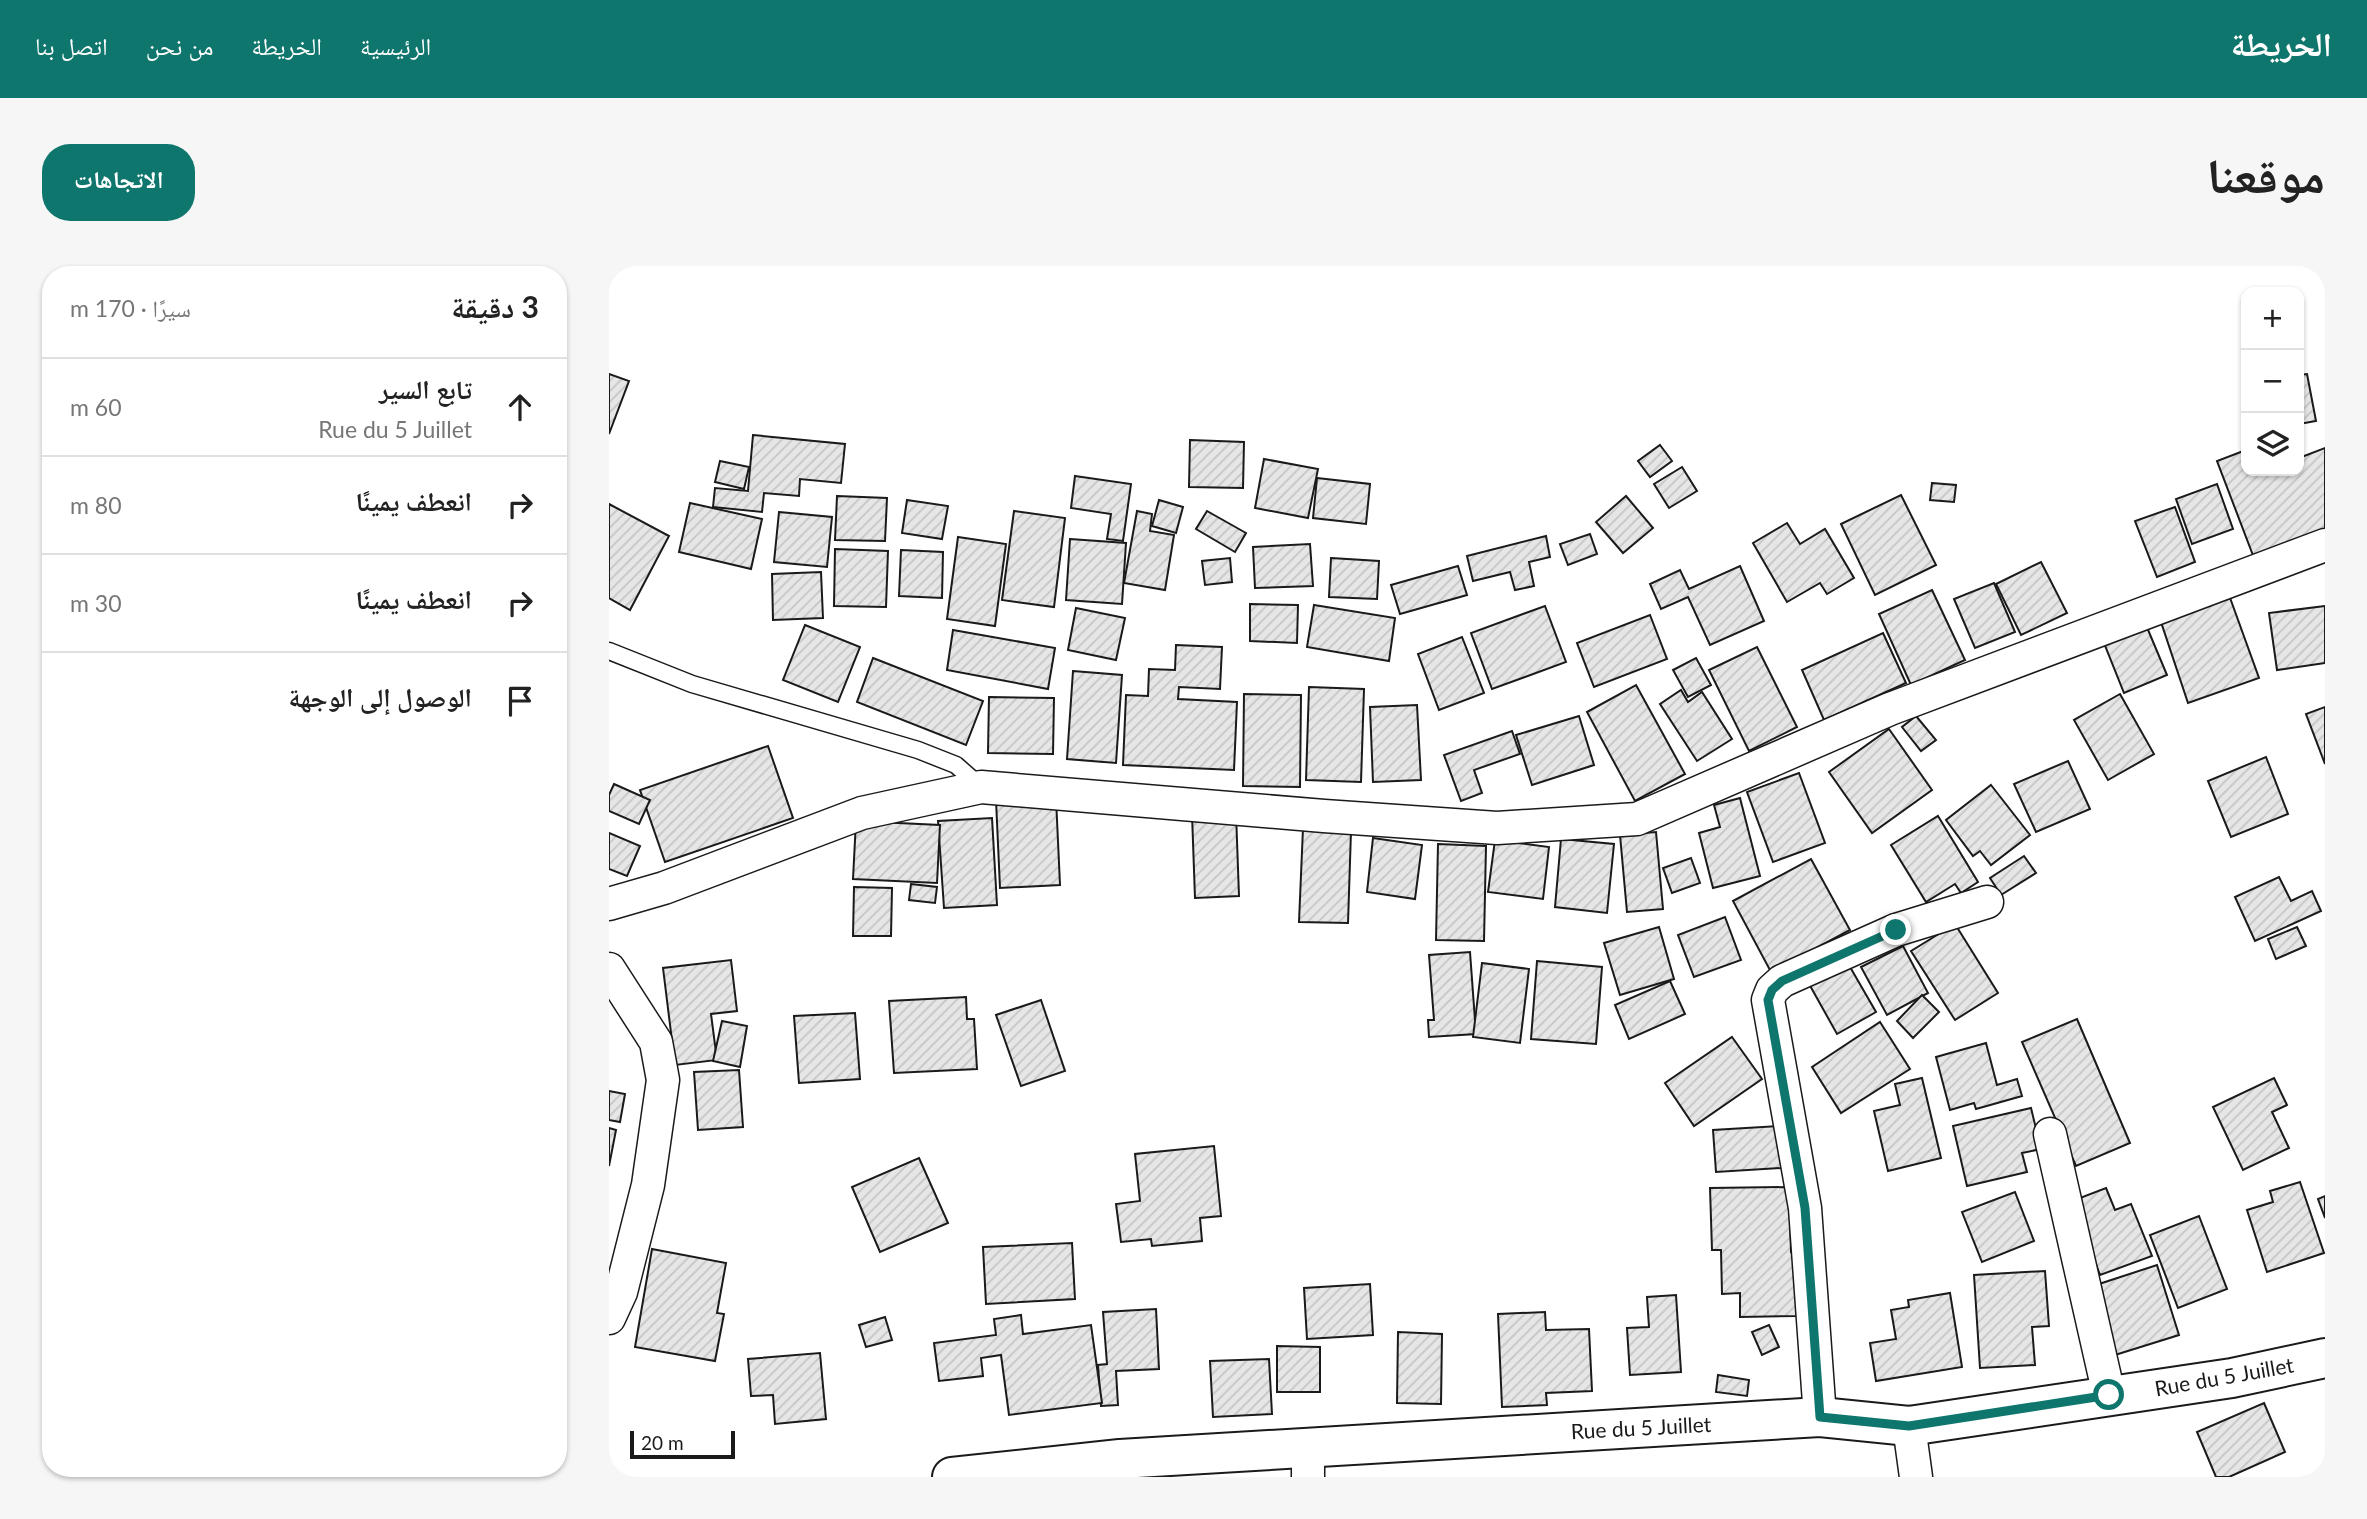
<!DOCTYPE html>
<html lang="ar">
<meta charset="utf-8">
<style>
body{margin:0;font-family:Lato,"Noto Naskh Arabic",sans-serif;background:#f6f6f6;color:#222;direction:rtl}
.controls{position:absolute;right:21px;top:21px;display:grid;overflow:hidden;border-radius:14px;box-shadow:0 2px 5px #0004}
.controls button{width:63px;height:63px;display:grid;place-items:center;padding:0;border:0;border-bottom:2px solid #e0e0e0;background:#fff;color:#222;font:35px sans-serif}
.scale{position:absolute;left:21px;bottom:18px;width:105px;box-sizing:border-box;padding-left:7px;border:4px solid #1a1a1a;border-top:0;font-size:19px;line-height:24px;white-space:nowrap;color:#1a1a1a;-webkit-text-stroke:5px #fff;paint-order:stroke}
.stop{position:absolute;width:21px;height:21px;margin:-16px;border:5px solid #0f766e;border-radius:50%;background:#fff}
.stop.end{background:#0f766e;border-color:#fff;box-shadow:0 2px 7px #0008}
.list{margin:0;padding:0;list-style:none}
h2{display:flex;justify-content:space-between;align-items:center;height:91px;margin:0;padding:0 28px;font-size:30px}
h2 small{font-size:23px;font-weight:400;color:#767676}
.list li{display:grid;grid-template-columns:46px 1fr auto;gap:21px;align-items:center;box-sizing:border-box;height:98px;padding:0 28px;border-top:2px solid #e0e0e0}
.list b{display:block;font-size:26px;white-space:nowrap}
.list p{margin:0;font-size:23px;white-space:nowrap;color:#767676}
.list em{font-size:23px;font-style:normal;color:#767676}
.icon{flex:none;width:38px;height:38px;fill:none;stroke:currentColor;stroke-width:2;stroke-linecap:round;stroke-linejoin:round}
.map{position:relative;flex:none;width:1716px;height:1211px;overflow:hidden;direction:ltr;border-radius:28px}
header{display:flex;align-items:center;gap:42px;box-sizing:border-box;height:98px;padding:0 35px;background:#0f766e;color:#fff}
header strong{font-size:33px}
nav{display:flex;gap:38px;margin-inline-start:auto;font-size:24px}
.intro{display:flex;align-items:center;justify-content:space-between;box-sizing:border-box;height:168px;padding:0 42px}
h1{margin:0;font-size:49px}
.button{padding:18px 32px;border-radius:28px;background:#0f766e;color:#fff;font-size:24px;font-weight:700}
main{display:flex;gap:42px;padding:0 42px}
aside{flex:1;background:#fff;border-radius:28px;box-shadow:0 2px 5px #0004}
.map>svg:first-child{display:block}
.building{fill:url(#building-hatch);stroke:#1a1a1a;stroke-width:2}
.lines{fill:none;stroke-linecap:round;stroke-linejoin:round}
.service-casing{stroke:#1a1a1a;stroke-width:19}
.minor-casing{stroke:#1a1a1a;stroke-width:35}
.tertiary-casing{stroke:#1a1a1a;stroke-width:42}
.service{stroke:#fff;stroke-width:16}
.minor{stroke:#fff;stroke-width:32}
.tertiary{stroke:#fff;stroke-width:38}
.route{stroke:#0f766e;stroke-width:9}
.labels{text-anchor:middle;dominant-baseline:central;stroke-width:5;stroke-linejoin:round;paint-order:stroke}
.street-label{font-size:21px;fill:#1a1a1a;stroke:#fff}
</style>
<header>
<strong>الخريطة</strong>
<nav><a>الرئيسية</a><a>الخريطة</a><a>من نحن</a><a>اتصل بنا</a></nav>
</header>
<div class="intro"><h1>موقعنا</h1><a class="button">الاتجاهات</a></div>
<main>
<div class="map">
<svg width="1716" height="1211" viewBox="0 0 1716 1211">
<defs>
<pattern id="building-hatch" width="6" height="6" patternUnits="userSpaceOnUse" patternTransform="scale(1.75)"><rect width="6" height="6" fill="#e6e6e6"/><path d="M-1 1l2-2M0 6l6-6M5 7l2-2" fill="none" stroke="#c5c5c5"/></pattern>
</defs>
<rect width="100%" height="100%" fill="#fff"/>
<g class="building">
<path d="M0,108L20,115L0,168Z"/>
<path d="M1698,108L1707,155L1690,158V109Z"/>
<path d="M144,169L236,178L232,217L191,213L190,230L155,227L153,246L104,241L106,222L139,225Z"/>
<path d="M581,174L635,176L634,222L580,221Z"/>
<path d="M1051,179L1063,195L1041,211L1029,195Z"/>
<path d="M1716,182V265L1645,292L1608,195L1637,184V205H1690V192Z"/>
<path d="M655,193L709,203L699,252L646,242Z"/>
<path d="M111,195L140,201L135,223L106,216Z"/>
<path d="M1073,201L1088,225L1060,242L1045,218Z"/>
<path d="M466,210L522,218L514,275L498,273L502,248L462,242Z"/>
<path d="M708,212L761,218L757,258L704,252Z"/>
<path d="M1323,217L1347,219L1345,236L1321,234Z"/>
<path d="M1608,218L1624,263L1583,278L1567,233Z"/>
<path d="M1292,229L1327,299L1266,329L1232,258Z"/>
<path d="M228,230L278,232L276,275L226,274Z"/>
<path d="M1017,230L1044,262L1014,287L987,256Z"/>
<path d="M298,234L339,240L333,273L293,267Z"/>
<path d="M550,234L574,241L567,267L543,260Z"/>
<path d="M81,237L153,253L142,303L70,286Z"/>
<path d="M0,238L60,270L21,344L0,332Z"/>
<path d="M1566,241L1586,296L1548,311L1526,255Z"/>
<path d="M405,245L456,252L445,341L393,334Z"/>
<path d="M528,245L543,248L541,265L565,269L556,324L515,317Z"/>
<path d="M598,245L637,267L626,286L587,263Z"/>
<path d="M170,246L223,251L218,301L165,296Z"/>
<path d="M1178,257L1191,278L1216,263L1245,312L1218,328L1211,317L1178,336L1144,277Z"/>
<path d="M981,268L988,288L959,299L951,278Z"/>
<path d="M937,270L941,291L920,296L925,320L906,324L901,306L864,315L858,290Z"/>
<path d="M349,271L397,278L386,360L338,353Z"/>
<path d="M461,273L517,277L513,338L457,334Z"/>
<path d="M701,278L704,320L646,322L644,281Z"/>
<path d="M226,283L279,285L277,341L225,340Z"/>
<path d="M292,284L334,286L333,332L290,330Z"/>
<path d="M621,292L623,316L596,319L593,295Z"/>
<path d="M722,292L770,295L768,333L720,331Z"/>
<path d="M1432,296L1458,347L1412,369L1387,318Z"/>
<path d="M849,300L858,329L791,348L782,319Z"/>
<path d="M1131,300L1155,355L1101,379L1079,331L1052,343L1041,318L1071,304L1080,323Z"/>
<path d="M212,306L214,352L164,354L163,308Z"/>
<path d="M1385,317L1406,366L1366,382L1345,333Z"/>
<path d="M1323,324L1356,394L1302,419L1270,348Z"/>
<path d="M1620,329L1650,412L1579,437L1551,353Z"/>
<path d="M641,338L689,339L688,377L641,375Z"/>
<path d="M705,339L786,352L780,395L698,381Z"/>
<path d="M936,340L957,396L883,423L862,367Z"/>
<path d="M1716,340V397L1668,404L1660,347Z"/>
<path d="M467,342L516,352L507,394L459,384Z"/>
<path d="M1041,349L1058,393L985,421L968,377Z"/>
<path d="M196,359L251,381L229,436L174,414Z"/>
<path d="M1537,359L1558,409L1515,427L1495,377Z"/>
<path d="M344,364L446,382L439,423L338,404Z"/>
<path d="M1274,367L1297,417L1215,454L1193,404Z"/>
<path d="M853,371L875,427L830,444L809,388Z"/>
<path d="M567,379L613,381L611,423L570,421L569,433L628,436L625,504L514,499L517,429L539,430L540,403L566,404Z"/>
<path d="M1148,381L1188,461L1140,485L1100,404Z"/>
<path d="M264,392L374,435L357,479L248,436Z"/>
<path d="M1087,392L1102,419L1079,431L1064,404Z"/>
<path d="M464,405L513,409L507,497L458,493Z"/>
<path d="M1027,419L1076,508L1026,535L978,446Z"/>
<path d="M700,421L755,423L752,516L697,514Z"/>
<path d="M1072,424L1079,436L1093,426L1123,473L1088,495L1051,438Z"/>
<path d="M635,428L692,429L691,521L634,520Z"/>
<path d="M1511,428L1545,488L1499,514L1465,454Z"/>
<path d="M380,431L445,432L444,488L379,487Z"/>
<path d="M808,439L812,514L764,516L761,441Z"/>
<path d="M1716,441V498L1697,448Z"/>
<path d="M970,450L985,499L923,519L907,469Z"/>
<path d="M1307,450L1327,474L1312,485L1293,461Z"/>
<path d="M1280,463L1323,524L1263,567L1220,506Z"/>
<path d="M903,465L911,488L865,504L873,527L852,535L835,489Z"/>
<path d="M159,480L184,552L56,596L31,524Z"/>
<path d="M1657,491L1679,548L1622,571L1599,515Z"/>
<path d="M1459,495L1481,543L1427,566L1405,518Z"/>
<path d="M1190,507L1216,577L1164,596L1138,526Z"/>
<path d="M5,518L41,534L30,558L0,545V529Z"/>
<path d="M1382,519L1421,569L1382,599L1371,585L1364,590L1337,554Z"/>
<path d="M447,532L451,619L391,622L387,534Z"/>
<path d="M1131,532L1151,610L1104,622L1090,567L1111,561L1105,539Z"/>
<path d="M627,547L630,630L586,632L583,548Z"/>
<path d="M1329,550L1369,616L1352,627L1346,618L1317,636L1282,579Z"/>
<path d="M383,552L388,639L335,642L329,555Z"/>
<path d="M247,555L331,559L328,617L244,613Z"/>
<path d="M694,562L742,565L739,657L690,656Z"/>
<path d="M1047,566L1054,643L1018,646L1011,569Z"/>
<path d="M0,567L31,580L18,610L0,603Z"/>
<path d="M764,572L813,579L806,633L758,626Z"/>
<path d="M952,573L1005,578L998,647L946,641Z"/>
<path d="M886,574L940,581L934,633L879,626Z"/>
<path d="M829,578L877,580L875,675L827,674Z"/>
<path d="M1415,590L1427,607L1392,629L1381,612Z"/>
<path d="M1082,592L1091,617L1063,627L1054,602Z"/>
<path d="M1202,593L1241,664L1162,706L1124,635Z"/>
<path d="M1670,611L1682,635L1703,625L1712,645L1646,675L1626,631Z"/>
<path d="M302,618L328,621L326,637L300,634Z"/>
<path d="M245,621L283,622L282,670H244Z"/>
<path d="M1116,651L1132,694L1085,711L1069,669Z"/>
<path d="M1346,658L1389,727L1346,754L1302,685Z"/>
<path d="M1050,661L1065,713L1011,729L995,677Z"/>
<path d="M1688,661L1697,680L1667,693L1659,673Z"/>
<path d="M1294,680L1319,727L1278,749L1252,701Z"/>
<path d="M861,686L867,768L820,771L819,754H825L820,689Z"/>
<path d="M122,694L128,745L102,748L108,794L66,799L54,702Z"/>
<path d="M1237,694L1267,746L1228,768L1199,716Z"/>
<path d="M928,695L993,701L987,778L922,773Z"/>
<path d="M873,697L920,703L911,777L864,771Z"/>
<path d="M1061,715L1076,748L1020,773L1006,739Z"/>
<path d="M1313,729L1330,746L1304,772L1288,755Z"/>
<path d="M357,731L358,753H365L368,803L285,807L280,735Z"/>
<path d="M432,734L456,805L412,820L387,749Z"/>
<path d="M246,747L251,813L190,817L185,750Z"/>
<path d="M1468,753L1521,877L1467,900L1413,776Z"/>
<path d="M113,755L138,760L131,801L104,795Z"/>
<path d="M1271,756L1301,803L1232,847L1203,801Z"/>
<path d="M1123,771L1153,813L1085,860L1056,817Z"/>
<path d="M1377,777L1388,819L1408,813L1413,830L1367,843L1365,837L1341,844L1327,791Z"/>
<path d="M130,804L134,861L89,864L85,806Z"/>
<path d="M1313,812L1332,892L1279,905L1265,845L1291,839L1286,818Z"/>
<path d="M1665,812L1678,839L1663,846L1680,882L1634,904L1604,841Z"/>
<path d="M0,825L16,828L11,856L0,854Z"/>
<path d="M1422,842L1432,883L1413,887L1418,906L1358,920L1344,860Z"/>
<path d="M1170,860L1173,902L1107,906L1104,864Z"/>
<path d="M0,862L7,864L0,900Z"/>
<path d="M605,880L612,950L591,952L593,975L543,980L542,973L512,976L507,938L531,935L526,888Z"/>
<path d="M310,892L339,957L271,986L243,921Z"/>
<path d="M1691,916L1715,987L1658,1006L1638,944L1664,936L1661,925Z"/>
<path d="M1180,921L1182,986L1186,985L1188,1050L1131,1051V1027L1113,1028L1112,984H1103L1101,922Z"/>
<path d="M1497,922L1506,944L1522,938L1543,990L1491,1009L1463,935Z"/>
<path d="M1406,926L1425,975L1373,996L1353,946Z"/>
<path d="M1716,930V952L1709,933Z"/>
<path d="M1590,950L1618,1023L1569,1042L1541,969Z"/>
<path d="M463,977L466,1033L377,1038L374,981Z"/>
<path d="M43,983L117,997L108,1047L115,1048L106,1095L26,1081Z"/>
<path d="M1548,999L1570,1069L1506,1089L1484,1020Z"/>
<path d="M1436,1005L1440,1060L1423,1061L1426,1099L1371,1102L1365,1009Z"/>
<path d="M761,1018L764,1069L698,1073L695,1022Z"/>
<path d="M1341,1027L1353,1101L1267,1115L1261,1077L1287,1073L1282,1044L1300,1041L1299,1034Z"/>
<path d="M1067,1029L1072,1106L1021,1109L1018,1062L1040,1061L1038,1031Z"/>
<path d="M547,1043L550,1103L507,1105L509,1139L492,1140L489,1099L498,1098L494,1046Z"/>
<path d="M936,1046L937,1064L980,1063L983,1125L937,1127L938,1139L893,1141L889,1048Z"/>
<path d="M412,1049L414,1068L482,1059L493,1137L400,1149L392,1089L372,1092L374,1110L330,1115L325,1077L387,1069L385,1053Z"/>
<path d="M276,1051L283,1074L257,1081L250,1059Z"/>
<path d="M1160,1059L1170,1081L1153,1089L1143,1066Z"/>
<path d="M789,1066L833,1068L832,1138L788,1137Z"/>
<path d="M668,1080L711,1081V1126H668Z"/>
<path d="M211,1087L217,1153L166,1158L164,1129L142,1130L139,1093Z"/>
<path d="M660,1093L663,1148L604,1151L601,1095Z"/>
<path d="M1109,1109L1140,1114L1138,1130L1107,1126Z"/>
<path d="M1655,1137L1676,1186L1620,1211H1607L1588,1166Z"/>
</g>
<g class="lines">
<defs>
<path id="service" d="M0,385L83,418L309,484L347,499L372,521"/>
<g id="minor">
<path d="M0,638L55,622L253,547L372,521L715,550L888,562L1028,553L1281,443L1716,279"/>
<path d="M0,703L47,776L54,814L39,919L12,1026L0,1052"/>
<path d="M1441,868L1500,1129"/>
<path d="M1211,1151L1196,942L1159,734L1163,724L1173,715L1287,664L1378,636"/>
<path d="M1300,1160L1307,1211"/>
<path d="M699,1181V1211"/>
</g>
<path id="tertiary" d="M343,1211L511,1193L1211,1151L1300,1160L1623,1112L1716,1092"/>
</defs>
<use href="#service" class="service-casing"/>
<use href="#minor" class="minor-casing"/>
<use href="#tertiary" class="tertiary-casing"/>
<use href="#service" class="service"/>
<use href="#minor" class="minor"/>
<use href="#tertiary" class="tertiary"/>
</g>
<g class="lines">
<path class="route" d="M1287,664L1173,715L1163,724L1159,734L1196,942L1211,1151L1300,1160L1500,1129"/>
</g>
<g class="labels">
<g class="street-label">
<text transform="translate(1615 1110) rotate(-10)">Rue du 5 Juillet</text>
<text transform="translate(1032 1161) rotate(-3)">Rue du 5 Juillet</text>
</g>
</g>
</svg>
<div class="controls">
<button>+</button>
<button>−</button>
<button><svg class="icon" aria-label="layers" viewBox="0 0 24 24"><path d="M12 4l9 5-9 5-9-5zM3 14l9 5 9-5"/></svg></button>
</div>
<div class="scale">20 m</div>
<div class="stop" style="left:1500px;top:1129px"></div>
<div class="stop end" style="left:1287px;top:664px"></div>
</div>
<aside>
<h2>3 دقيقة<small>سيرًا · 170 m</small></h2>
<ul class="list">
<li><svg class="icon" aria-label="ahead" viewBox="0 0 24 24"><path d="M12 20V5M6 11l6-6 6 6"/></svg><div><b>تابع السير</b><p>Rue du 5 Juillet</p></div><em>60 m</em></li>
<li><svg class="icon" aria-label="right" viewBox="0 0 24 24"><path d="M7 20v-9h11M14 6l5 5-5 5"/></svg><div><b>انعطف يمينًا</b></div><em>80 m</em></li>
<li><svg class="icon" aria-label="right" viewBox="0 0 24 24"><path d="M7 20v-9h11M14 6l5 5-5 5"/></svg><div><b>انعطف يمينًا</b></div><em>30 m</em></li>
<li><svg class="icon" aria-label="arrive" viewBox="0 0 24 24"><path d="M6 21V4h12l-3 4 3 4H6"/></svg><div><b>الوصول إلى الوجهة</b></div></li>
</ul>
</aside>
</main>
